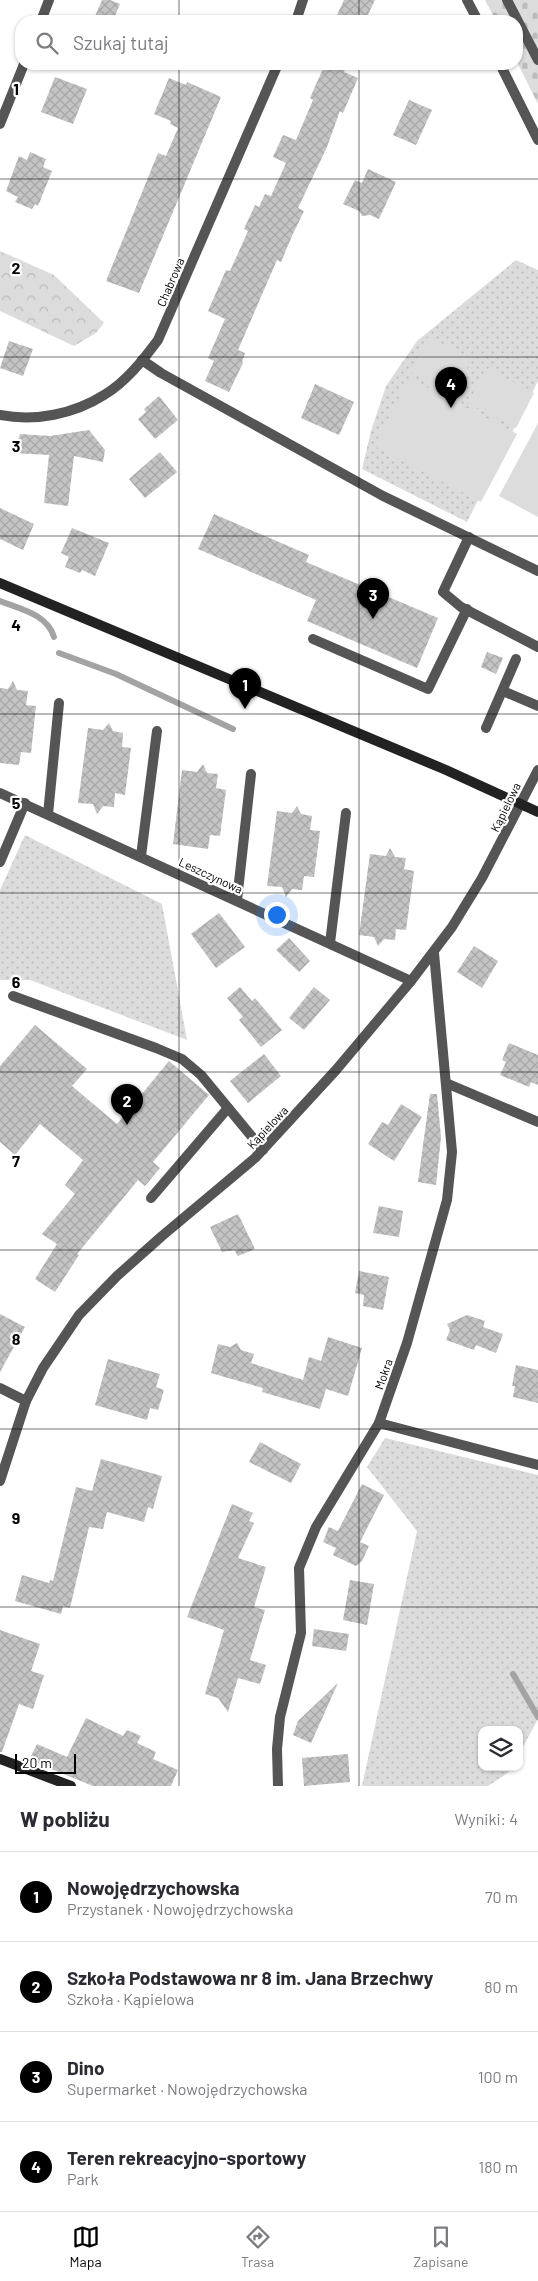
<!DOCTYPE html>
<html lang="pl">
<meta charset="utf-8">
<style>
body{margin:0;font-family:Barlow,sans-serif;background:#f2f2f3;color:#2b2b33}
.controls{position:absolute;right:15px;bottom:15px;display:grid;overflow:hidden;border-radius:10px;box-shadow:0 1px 4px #0004}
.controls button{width:45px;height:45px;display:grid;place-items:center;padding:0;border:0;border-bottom:1px solid #e1e1e2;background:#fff;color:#2b2b33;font:25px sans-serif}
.scale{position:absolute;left:15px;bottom:12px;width:61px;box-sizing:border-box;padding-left:5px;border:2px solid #000;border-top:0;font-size:14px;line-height:18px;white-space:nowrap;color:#000;-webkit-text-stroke:4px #fff;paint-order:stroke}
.you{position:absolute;left:276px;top:914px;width:18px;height:18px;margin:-12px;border:4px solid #fff;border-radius:50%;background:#1a73e8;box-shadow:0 0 0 8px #1a73e833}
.badge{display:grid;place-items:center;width:32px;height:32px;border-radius:50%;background:#000;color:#fff;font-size:16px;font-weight:700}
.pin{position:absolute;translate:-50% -41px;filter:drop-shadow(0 1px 2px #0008)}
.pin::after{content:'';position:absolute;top:26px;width:18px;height:15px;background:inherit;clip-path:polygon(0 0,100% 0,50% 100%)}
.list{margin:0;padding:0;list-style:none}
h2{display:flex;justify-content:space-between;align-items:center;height:65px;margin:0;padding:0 20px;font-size:21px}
h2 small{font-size:16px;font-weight:400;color:#7c7c81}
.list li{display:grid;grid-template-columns:32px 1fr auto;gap:15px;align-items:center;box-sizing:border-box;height:90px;padding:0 20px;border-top:1px solid #e1e1e2}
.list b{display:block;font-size:19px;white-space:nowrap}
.list p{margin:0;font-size:16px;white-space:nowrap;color:#7c7c81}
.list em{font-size:16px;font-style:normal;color:#7c7c81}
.icon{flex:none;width:28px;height:28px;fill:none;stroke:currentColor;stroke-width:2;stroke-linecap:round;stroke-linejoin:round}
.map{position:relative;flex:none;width:538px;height:1786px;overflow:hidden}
.search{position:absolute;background:#fff;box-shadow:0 1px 4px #0004;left:15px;right:15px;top:15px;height:55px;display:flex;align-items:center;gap:12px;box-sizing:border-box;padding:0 18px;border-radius:20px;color:#7c7c81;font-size:19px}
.sheet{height:425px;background:#fff}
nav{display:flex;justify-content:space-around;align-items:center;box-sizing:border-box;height:70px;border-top:1px solid #e1e1e2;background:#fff;font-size:14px;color:#7c7c81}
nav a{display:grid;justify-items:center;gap:2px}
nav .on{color:#000}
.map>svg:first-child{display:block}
.grass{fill:url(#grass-dots)}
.forest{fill:url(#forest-crowns)}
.cemetery{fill:url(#cemetery-stones)}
.garden{fill:#dcdcdc}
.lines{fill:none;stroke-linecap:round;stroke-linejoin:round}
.stream{stroke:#a3a3a3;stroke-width:6}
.building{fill:url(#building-cross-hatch)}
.lane{stroke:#555;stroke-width:10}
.street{stroke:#555;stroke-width:10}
.secondary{stroke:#222;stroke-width:10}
.grid{fill:none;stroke:#000;stroke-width:1;stroke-opacity:0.55}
.labels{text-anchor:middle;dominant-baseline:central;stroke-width:4.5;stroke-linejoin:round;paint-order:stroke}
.street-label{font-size:12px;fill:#000;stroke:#fff}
.grid-label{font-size:16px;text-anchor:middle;font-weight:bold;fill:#000;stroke:#fff;stroke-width:4.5;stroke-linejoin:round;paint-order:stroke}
</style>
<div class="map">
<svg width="538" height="1786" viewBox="0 0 538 1786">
<defs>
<pattern id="grass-dots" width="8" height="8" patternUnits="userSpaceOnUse" patternTransform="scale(1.25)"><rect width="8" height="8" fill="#dcdcdc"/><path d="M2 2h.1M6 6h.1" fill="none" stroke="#bbb" stroke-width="1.8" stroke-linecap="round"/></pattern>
<pattern id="forest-crowns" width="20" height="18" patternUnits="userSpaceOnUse" patternTransform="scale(1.25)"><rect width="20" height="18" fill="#dcdcdc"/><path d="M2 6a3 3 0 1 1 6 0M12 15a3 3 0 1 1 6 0" fill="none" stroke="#bbb"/></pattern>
<pattern id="cemetery-stones" width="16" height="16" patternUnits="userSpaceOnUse" patternTransform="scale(1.25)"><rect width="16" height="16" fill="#dcdcdc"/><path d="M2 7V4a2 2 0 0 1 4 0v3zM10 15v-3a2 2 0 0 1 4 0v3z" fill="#bbb"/></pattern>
<pattern id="building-cross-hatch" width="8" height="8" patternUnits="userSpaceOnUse" patternTransform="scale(1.25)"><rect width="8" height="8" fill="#c4c4c4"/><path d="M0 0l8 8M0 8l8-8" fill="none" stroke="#a7a7a7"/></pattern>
</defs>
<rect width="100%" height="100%" fill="#fff"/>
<g class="grass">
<path d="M516,260L538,270V381L467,522L362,469L371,431L386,386L417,341Z"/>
<path d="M25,835L162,904L187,1040L30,980H0V890Z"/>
<path d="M385,1438L538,1475V1719L519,1754V1730H482V1767H512L508,1773L488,1786H362L417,1531L367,1467Z"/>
</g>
<path class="forest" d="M0,251L54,275L104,323L96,333L74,346L0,311Z"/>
<path class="cemetery" d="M485,0H538V104L517,62V21H496Z"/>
<g class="garden">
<path d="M428,337L472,359L453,395L410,372Z"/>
<path d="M486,368L534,393L516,428L468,403Z"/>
<path d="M409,378L517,434L481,502L374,446Z"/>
<path d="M538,423V517L499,496Z"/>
</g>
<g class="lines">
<g class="stream">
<path d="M0,601C20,609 47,614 54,637"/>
<path d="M59,653L116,674L233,729"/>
<path d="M513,1674L538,1717"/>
</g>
</g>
<g class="building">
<path d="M102,0H110L120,4L113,21H93Z"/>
<path d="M344,0H375L365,21H350L337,15Z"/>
<path d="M325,64H347L344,72L358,78L343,113L340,111L327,147L298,208L304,211L292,236L281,262L277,260L238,350L245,353L242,362L243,363L229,392L205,381L214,361L208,358L225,319L208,311L226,270L230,271L248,231L244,229L255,205L259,207L265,194L271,196L286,163L273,157L283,135L296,140L313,100L310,98Z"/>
<path d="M55,77L87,89L73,124L41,112Z"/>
<path d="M169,78L186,85L187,82L221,97L139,293L106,281L158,153L166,156L178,128L170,124L171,121L154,114Z"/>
<path d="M409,100L432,110L416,145L393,135Z"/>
<path d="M30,152L46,159L43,167L52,171L38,206L35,204L32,209L15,202L18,197L6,191L19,156L27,160Z"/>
<path d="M368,169L396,182L379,219L370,215L362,216L359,211L343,204L355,180L362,183Z"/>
<path d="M9,341L33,349L23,376L0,368Z"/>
<path d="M315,384L354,402L339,435L301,418Z"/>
<path d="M159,396L178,420L155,439L138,419L146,412L144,409Z"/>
<path d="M89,430L105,450L103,462L74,456L68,506L44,503L49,455L14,453L20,434L50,436Z"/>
<path d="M160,452L177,472L145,498L129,479Z"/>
<path d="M0,508L34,524L23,550L0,539Z"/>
<path d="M214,514L309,555L306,562L438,618L417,668L307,621L316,600L198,549Z"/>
<path d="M72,528L109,543L95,576L82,570L80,573L65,567L69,557L61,553Z"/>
<path d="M487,652L503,658L496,674L481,667Z"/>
<path d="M13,681L17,690L28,691L26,705L36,706L31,753L21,752L19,765L0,763V688L8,689Z"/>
<path d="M109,723L113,731L123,733L122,747L131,748L125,795L115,793L114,807L103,806L97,814L93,804L78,803L88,728L103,730Z"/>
<path d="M203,764L207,773L218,774L216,788L226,790L220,836L210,835L208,849L173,844L182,770L197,772Z"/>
<path d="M297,806L301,814L312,816L310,830L320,831L314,877L304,876L302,890L292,889L286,897L282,887L267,886L277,811L292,813Z"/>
<path d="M390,848L395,857L406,858L404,869L414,871L406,930L396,929L395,940L384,939L378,946L374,937L359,935L370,854L386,856Z"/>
<path d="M219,913L245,947L216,968L191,934Z"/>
<path d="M289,938L310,961L299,972L276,950Z"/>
<path d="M474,946L498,961L482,988L457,972Z"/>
<path d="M240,987L252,1001L255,998L282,1030L261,1047L239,1020L243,1017L227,998Z"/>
<path d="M314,987L330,1000L304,1030L289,1018Z"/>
<path d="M35,1025L87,1069L72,1086L117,1124L169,1061L209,1095L153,1162L160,1168L145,1186L138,1180L77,1254L79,1255L55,1292L35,1279L57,1244L42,1234L75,1194L65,1185L83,1160L40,1124L15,1155L0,1142V1066Z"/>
<path d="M509,1043L538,1055V1085L531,1082L529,1087L500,1075L506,1062L502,1060Z"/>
<path d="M264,1054L281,1076L248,1103L230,1081Z"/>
<path d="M430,1094H437L441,1137L436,1185L418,1182Z"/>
<path d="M401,1104L422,1117L394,1161L368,1144L382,1122L388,1125Z"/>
<path d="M379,1206L403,1211L399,1237L373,1233Z"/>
<path d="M238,1214L255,1249L238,1256L234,1250L222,1252L210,1227Z"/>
<path d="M359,1271L389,1277L383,1310L363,1306L364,1295L355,1293Z"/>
<path d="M0,1314L25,1327L0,1372Z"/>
<path d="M467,1315L485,1321L483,1327L503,1334L496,1353L476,1345L474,1350L446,1340L450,1330L447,1324Z"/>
<path d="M328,1337L362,1348L348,1396L326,1389L320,1409L262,1392L263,1388L211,1373L218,1344L230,1347L237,1343L241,1350L254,1354L251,1363L303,1380L309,1357L321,1361Z"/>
<path d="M108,1359L160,1374L156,1387L164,1390L158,1410L150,1408L147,1420L95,1405Z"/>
<path d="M516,1365L538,1370V1403L513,1397L515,1386H512Z"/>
<path d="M260,1442L301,1464L291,1483L249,1462Z"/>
<path d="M101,1459L162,1476L153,1509L148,1507L144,1522L107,1512L103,1529L89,1527L70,1608L63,1606L61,1614L15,1601L22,1575L49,1583L50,1580L53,1581L76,1487L92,1491Z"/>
<path d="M362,1484L384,1495L360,1542L369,1546L362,1561L356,1566L333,1555L336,1548L323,1542L329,1527L338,1531Z"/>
<path d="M232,1504L253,1513L249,1521L254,1523L238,1558L266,1567L254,1607L265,1610L250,1660L266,1665L260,1684L238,1678L228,1712L218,1698L205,1694L224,1630L187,1617Z"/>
<path d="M350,1580L374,1584L367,1625L343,1620Z"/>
<path d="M314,1629L349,1634L346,1651L312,1646Z"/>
<path d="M0,1630L40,1644L31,1671L44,1675L33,1709L19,1704L2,1752H0Z"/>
<path d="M338,1683L311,1743L293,1735L298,1721Z"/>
<path d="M86,1718L123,1736L127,1730L141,1736L137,1743L156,1752L153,1759L178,1770L171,1786H93L29,1760L37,1744L67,1757Z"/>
<path d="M348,1754L350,1782L304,1786L302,1758Z"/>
</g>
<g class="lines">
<g class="lane">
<path d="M142,360L161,373L383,496L538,571"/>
<path d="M503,691L538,706"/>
<path d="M486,728L516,659"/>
<path d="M48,814L59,703"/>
<path d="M141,856L157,731"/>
<path d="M0,862L25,803"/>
<path d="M237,900L251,774"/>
<path d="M330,943L346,813"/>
<path d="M13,996L156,1048L182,1059L201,1075L263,1150"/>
<path d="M151,1198L228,1108"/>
<path d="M0,1388L26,1401"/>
<path d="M379,1423L538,1465"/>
</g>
<g class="street">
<path d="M467,0L478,21"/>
<path d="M507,0L538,60"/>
<path d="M41,21L49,0"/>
<path d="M296,21L303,0"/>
<path d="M500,64L538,140"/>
<path d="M0,124L24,64"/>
<path d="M0,415C35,422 74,414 104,395C126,382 143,360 158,340L278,64"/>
<path d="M469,537L443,592L461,607L538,647"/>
<path d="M313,639L428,689L467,609"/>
<path d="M0,793L411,981"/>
<path d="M446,1083L538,1122"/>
<path d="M0,1481L26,1401L43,1368L79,1315L117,1276L162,1236L255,1158L336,1070L411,981L452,927L482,878L538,770"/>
<path d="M278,1786L277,1749L280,1717L301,1633L299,1568L316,1527L379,1423L407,1343L447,1200L452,1152L434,953"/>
</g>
<g class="secondary">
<path d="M0,583L446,770L538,812"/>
<path d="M0,1759L71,1786"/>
</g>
</g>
<path class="grid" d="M179,0V21M359,0V21M179,64V1786M359,64V1786M0,179H538M0,357H538M0,536H538M0,714H538M0,893H538M0,1072H538M0,1250H538M0,1429H538M0,1607H538"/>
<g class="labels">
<g class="street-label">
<text transform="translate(170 282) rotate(-67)">Chabrowa</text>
<text transform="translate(505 807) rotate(-64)">Kąpielowa</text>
<text transform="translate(211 875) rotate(25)">Leszczynowa</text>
<text transform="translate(267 1127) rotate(-47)">Kąpielowa</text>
<text transform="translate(383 1374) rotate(-71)">Mokra</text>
</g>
</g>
<g class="grid-label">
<text x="16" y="95">1</text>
<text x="16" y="274">2</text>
<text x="16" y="452">3</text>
<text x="16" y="631">4</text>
<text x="16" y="809">5</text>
<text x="16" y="988">6</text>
<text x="16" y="1167">7</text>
<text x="16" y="1345">8</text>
<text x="16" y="1524">9</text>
</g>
</svg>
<div class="controls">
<button><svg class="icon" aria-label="layers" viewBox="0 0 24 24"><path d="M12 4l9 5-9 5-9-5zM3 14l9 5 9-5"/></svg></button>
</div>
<div class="scale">20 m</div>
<div class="you"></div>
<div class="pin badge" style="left:245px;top:709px">1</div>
<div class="pin badge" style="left:127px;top:1125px">2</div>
<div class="pin badge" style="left:373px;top:619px">3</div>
<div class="pin badge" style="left:451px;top:408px">4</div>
<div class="search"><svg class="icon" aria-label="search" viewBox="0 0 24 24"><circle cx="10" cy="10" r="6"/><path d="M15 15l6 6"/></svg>Szukaj tutaj</div>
</div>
<section class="sheet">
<h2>W pobliżu<small>Wyniki: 4</small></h2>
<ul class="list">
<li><span class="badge">1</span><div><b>Nowojędrzychowska</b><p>Przystanek · Nowojędrzychowska</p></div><em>70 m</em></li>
<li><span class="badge">2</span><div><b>Szkoła Podstawowa nr 8 im. Jana Brzechwy</b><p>Szkoła · Kąpielowa</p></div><em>80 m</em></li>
<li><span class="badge">3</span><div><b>Dino</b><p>Supermarket · Nowojędrzychowska</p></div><em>100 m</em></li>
<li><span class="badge">4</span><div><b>Teren rekreacyjno-sportowy</b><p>Park</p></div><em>180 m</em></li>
</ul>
</section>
<nav>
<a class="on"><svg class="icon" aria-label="map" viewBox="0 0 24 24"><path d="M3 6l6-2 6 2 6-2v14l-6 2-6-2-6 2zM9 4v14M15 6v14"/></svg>Mapa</a>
<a><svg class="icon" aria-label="directions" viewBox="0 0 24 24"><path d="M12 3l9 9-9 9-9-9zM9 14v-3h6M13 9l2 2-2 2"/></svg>Trasa</a>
<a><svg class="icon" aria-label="saved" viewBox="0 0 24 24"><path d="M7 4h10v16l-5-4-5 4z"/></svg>Zapisane</a>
</nav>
